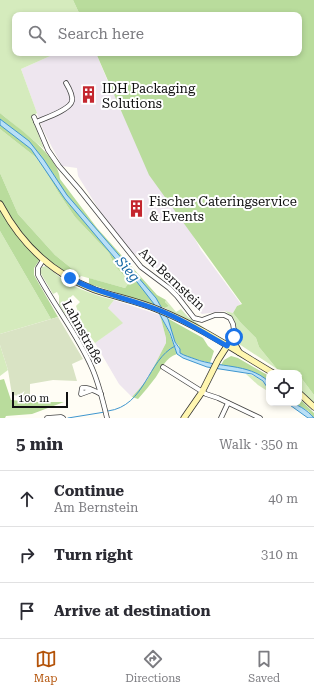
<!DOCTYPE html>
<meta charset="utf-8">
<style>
body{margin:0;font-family:"Roboto Serif",serif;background:#f7f7f7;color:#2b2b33}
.controls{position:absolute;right:12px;bottom:12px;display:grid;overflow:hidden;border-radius:8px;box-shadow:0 2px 6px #0003}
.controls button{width:36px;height:36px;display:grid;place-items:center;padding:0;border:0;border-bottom:1px solid #e1e1e2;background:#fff;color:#2b2b33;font:20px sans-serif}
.scale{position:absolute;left:12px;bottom:10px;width:56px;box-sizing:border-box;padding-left:4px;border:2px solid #111;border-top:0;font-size:11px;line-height:14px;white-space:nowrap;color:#111;-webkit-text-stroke:3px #fff;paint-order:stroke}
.stop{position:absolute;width:12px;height:12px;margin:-9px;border:3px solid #1a73e8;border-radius:50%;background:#fff}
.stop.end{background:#1a73e8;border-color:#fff;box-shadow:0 1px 4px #0008}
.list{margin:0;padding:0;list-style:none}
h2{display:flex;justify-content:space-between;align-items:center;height:52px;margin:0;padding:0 16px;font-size:17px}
h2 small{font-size:13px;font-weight:400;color:#7c7c81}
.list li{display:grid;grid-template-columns:26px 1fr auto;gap:12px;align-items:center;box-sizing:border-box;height:56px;padding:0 16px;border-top:1px solid #e1e1e2}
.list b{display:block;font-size:15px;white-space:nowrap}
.list p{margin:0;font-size:13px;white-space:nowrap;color:#7c7c81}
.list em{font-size:13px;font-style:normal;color:#7c7c81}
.icon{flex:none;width:22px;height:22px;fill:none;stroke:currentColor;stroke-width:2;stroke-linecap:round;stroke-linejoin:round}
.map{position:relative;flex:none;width:314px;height:418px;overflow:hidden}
.search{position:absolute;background:#fff;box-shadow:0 2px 6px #0003;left:12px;right:12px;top:12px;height:44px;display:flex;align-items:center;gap:10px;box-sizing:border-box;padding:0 14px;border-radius:8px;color:#7c7c81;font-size:15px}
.sheet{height:220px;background:#fff}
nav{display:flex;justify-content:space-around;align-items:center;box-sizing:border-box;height:56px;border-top:1px solid #e1e1e2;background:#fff;font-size:11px;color:#7c7c81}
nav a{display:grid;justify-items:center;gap:2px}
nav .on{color:#b45309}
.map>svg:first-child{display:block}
.industrial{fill:#eee6ef}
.green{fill:#d5ebbd}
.forest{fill:#b9dc9c}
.cemetery{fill:#d9e3c4}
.water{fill:#b9e0f7;stroke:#3f96cf}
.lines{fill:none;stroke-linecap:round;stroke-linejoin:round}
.stream{stroke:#3f96cf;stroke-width:1}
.street-casing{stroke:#444;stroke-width:5.5}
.secondary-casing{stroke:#333;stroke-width:7}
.street{stroke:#fff;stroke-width:4}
.secondary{stroke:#fff6b0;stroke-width:5.5}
.route{stroke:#1a73e8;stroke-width:5}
.labels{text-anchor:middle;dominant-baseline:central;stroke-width:4;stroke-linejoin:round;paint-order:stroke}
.poi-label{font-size:13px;fill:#111;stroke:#fff;text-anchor:start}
.street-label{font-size:13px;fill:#111;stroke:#fff}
.water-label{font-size:14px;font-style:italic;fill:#1768a6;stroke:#fff}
</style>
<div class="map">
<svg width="314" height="418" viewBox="0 0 314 418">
<rect width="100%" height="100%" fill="#fffdf5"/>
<g class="industrial">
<path d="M57,53H96L109,84L201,250L241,304L237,306L233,313L225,311L202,314L184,300L171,286L163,273L154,271L144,260L130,251L103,216L78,176L77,168L62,166L43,130L21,69Z"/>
<path d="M114,300L160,315L166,338V343L147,380L132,397L119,384L95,343L122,323L108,308Z"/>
</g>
<g class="green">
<path d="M0,0H73L80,15H15V53H57L21,69L37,113L32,117L44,149L0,113Z"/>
<path d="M0,129L38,159L60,195L75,217L109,253L115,266L125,277L128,284L125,288L81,276L55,255L18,214L0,173Z"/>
<path d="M0,231L51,319L0,334Z"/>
<path d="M46,266C53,271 59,277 66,282C81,290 97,296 114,300L108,308L123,323L95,343L83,326L76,306L80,302L73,295C66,300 66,307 66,315L59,305V296L57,292L53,294L40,272L42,267Z"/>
<path d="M166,300L176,312L181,309L188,317L216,336L200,326L177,315L165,308L169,306L165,302Z"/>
<path d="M225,311L233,313L241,323L256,338L259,347L277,369L236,342C236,325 239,322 225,311Z"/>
<path d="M0,345L8,370L0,376Z"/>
<path d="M246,374C257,375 266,382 269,392L258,385Z"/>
<path d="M299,375L314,395V404L299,389Z"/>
</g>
<g class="forest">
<path d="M73,0H314V395L299,375L302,376L301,374L277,369L259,347L256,338L241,323L233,313L237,306L242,304L149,175L96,53H299V15H80Z"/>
<path d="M0,113C18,128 59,156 60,179L97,228L157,295L166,300L165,302L169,306L165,308L89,284V278L125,288L128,284L125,277L115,266L109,253L75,217L60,195L38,159L0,129Z"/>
<path d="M0,173L18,214L55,255L81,276L77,279L42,256L34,268V275L58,317L51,319L0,231Z"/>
<path d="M160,315L169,332L177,354C165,358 162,368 156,377C150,385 144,392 138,399L132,397L147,380L166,343V338Z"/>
<path d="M167,318L203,338L208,346L214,351L210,363L184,356L180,353L179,346L175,342Z"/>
<path d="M231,356L238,358L269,376V383C257,369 238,368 221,365L224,360Z"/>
<path d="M4,379L11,400L31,402H64L32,414L6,416L5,418H0V380Z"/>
<path d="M299,398L314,413V418L308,411L294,403H299Z"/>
</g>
<path class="cemetery" d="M58,317L83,359L72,364L77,381L53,380L30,384V397L12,395L8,370L0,345V334Z"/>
<g class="water">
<path d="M0,119L29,141L44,160L67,195L156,298L168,319L175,342L180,349V353C185,356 190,357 195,359C219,368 248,363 268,381L269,390L263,381L252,374L207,367L183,358L177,354L170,333L154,304L137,282L119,263L65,199L31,149L0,125Z"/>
<path d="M287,403C297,403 307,410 314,418H308Z"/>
</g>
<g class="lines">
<g class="stream">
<path d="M108,411C146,406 147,360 175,346"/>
<path d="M68,418L105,412"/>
</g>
<defs>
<g id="street">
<path d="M34,117L48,150L59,166L79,189L141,267L169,288L177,296L194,318L202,320L215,315H224L230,318L233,324L234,331L227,346"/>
<path d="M36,122C45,118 70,110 72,101C73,95 69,88 66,83"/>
<path d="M43,260L38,268V275C55,307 78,335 92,368C99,384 103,401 107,418"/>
<path d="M163,367L206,394L218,398L260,418"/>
<path d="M92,390L81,394L82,388C88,386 96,392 101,394"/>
<path d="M47,418L61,417L63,418"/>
<path d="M221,418L228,403"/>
</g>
<g id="secondary">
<path d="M0,204C21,244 53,274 95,290C116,297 138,301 159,310C199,326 236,351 273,373"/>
<path d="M234,331V343L239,352"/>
<path d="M299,393L314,407"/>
<path d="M184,418L202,392L218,360L227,346"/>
</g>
</defs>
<use href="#street" class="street-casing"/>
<use href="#secondary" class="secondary-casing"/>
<use href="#street" class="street"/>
<use href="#secondary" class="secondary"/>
</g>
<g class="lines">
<path class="route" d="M70,278C97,293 127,298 156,309C181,318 204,333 227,346L234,331V337"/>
</g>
<defs>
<symbol id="building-bare" viewBox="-9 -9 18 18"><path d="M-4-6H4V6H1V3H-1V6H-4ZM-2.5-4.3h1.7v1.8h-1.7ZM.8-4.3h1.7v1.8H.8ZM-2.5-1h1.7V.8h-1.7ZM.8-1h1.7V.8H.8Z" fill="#c4262e" stroke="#fff" stroke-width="2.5" paint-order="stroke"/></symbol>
</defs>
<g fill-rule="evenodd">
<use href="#building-bare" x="76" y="82" width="25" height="25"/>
<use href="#building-bare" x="124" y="196" width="25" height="25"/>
</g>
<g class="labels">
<g class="poi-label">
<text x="102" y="88">IDH Packaging<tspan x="102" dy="15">Solutions</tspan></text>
<text x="149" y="201">Fischer Cateringservice<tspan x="149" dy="15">&amp; Events</tspan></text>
</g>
<g class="street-label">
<text transform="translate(172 279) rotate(43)">Am Bernstein</text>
<text transform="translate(83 332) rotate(61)">Lahnstraße</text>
</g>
<g class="water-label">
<text transform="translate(128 269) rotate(49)">Sieg</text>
</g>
</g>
</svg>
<div class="controls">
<button><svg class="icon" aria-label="locate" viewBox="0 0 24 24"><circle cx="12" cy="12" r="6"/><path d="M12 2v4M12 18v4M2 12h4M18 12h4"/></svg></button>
</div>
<div class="scale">100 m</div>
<div class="stop" style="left:234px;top:337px"></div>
<div class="stop end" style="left:70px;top:278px"></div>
<div class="search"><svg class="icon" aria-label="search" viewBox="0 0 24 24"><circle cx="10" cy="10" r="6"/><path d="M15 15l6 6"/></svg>Search here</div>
</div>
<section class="sheet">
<h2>5 min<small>Walk · 350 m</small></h2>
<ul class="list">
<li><svg class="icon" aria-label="ahead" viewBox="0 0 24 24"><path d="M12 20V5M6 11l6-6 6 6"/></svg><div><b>Continue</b><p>Am Bernstein</p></div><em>40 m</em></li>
<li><svg class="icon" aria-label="right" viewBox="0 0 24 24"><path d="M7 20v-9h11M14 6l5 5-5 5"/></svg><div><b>Turn right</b></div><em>310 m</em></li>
<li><svg class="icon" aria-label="arrive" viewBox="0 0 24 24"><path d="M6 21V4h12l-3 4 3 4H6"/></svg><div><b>Arrive at destination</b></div></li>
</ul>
</section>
<nav>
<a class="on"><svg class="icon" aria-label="map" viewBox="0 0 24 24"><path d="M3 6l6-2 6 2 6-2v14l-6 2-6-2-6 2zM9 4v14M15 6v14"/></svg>Map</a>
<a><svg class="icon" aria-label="directions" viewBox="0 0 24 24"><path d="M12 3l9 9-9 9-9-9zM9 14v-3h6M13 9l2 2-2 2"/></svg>Directions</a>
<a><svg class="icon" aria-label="saved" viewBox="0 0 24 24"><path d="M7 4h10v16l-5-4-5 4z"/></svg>Saved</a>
</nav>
